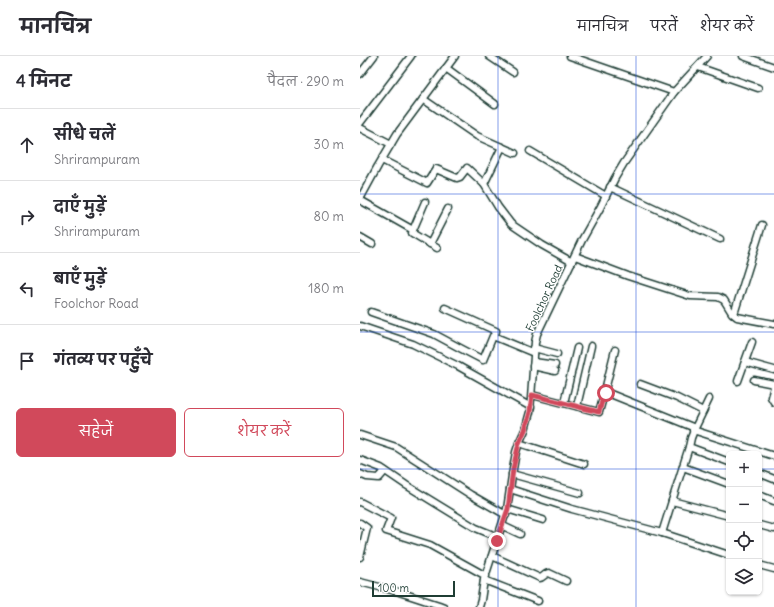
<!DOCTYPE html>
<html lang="hi">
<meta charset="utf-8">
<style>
body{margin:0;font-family:Delius,"Playpen Sans Deva",sans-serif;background:#f7f7f7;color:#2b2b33}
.controls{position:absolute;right:12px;bottom:12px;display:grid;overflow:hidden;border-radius:6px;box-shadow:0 1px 3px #0004}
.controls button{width:36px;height:36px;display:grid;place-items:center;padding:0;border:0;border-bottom:1px solid #e1e1e2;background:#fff;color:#2b2b33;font:20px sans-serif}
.scale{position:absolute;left:12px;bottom:10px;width:83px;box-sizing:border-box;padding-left:4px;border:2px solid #1f3d34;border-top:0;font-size:11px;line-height:14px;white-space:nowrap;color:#1f3d34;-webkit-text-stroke:3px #fff;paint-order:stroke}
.stop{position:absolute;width:12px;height:12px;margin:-9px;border:3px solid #d1495b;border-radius:50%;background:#fff}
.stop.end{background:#d1495b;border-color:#fff;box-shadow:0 1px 4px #0008}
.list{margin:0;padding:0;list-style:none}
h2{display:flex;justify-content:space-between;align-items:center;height:52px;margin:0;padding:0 16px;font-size:17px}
h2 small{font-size:13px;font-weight:400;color:#7c7c81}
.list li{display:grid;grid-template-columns:26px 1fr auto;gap:12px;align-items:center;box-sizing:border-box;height:72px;padding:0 16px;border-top:1px solid #e1e1e2}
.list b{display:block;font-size:15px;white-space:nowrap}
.list p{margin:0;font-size:13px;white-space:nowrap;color:#7c7c81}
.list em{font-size:13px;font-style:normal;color:#7c7c81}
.actions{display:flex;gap:8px;padding:12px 16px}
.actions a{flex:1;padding:9px 0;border:1px solid #d1495b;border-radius:6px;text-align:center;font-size:14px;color:#d1495b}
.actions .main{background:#d1495b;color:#fff}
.icon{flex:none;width:22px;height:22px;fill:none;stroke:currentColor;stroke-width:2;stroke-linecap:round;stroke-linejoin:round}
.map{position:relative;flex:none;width:414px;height:551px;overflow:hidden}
header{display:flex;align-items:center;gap:24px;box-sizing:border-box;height:56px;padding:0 20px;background:#fff;border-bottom:1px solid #e1e1e2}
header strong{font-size:19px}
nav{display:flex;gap:22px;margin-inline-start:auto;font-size:14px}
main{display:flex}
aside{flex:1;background:#fff}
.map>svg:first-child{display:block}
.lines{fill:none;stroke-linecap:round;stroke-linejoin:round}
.minor-casing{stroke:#1f3d34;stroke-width:9}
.minor{stroke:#fff;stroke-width:6}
.route{stroke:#d1495b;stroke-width:5}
.grid{fill:none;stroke:#1d4ed8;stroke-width:1;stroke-opacity:0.55}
.labels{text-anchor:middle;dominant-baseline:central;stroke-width:3;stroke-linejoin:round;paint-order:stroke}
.street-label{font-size:11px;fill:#1f3d34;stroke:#fff}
</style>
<header>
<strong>मानचित्र</strong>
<nav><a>मानचित्र</a><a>परतें</a><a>शेयर करें</a></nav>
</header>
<main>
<aside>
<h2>4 मिनट<small>पैदल · 290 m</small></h2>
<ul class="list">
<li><svg class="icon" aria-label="ahead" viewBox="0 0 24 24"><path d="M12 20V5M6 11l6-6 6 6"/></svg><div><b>सीधे चलें</b><p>Shrirampuram</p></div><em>30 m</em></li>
<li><svg class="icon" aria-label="right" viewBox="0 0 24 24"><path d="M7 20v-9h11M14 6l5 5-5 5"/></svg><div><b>दाएँ मुड़ें</b><p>Shrirampuram</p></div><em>80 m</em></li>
<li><svg class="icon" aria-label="left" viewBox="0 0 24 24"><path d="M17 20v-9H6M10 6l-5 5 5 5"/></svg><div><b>बाएँ मुड़ें</b><p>Foolchor Road</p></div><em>180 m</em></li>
<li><svg class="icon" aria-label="arrive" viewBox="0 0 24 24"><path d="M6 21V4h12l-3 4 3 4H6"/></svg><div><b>गंतव्य पर पहुँचे</b></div></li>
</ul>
<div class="actions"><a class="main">सहेजें</a><a>शेयर करें</a></div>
</aside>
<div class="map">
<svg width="414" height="551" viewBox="0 0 414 551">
<rect width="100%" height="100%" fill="#fff"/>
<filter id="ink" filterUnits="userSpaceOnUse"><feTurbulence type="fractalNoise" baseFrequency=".025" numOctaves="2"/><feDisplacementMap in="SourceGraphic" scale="8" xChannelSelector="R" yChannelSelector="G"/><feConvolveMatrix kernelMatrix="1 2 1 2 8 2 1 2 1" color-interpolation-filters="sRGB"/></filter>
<g filter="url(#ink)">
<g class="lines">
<defs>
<g id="minor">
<path d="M129,0L153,16"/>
<path d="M210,0L314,36"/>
<path d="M383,0L414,11"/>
<path d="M338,11L398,32"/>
<path d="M86,12L135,48"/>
<path d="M0,18L14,0"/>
<path d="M63,43L117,80L155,97"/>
<path d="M0,67L51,0"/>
<path d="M0,72L31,88"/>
<path d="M170,95L246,140"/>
<path d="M22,104L67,127L76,113L97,122L100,121L107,112L124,128L138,151L151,168L182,189L212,206"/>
<path d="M124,128L142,91"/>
<path d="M250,131L360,183"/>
<path d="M0,143L18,110L37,78L95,0"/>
<path d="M0,144L53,174L52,177L77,192"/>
<path d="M53,174L65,146"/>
<path d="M0,181L12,188"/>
<path d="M70,188L88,153"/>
<path d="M215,200L268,220L330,240L358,241L364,244L372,257L377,261L414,268"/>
<path d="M85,252L136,275L134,281"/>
<path d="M11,256L74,278L100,292L123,304L133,280L174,297"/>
<path d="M374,258L402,169"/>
<path d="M0,270L53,288L98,310L171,351"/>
<path d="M174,292L197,298"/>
<path d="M174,306L195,309"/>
<path d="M385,306L414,314"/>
<path d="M173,310L195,315"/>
<path d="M394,324L414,328"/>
<path d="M378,325L392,286"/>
<path d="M280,328L317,342L343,355"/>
<path d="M414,331L411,341L414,346"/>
<path d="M244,338L255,294"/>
<path d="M172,339L239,356L244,338L248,337L335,372L331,382L329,391L369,406"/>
<path d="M204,347L217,292"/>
<path d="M217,350L231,290"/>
<path d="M335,372L349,343"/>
<path d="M333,374L414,400"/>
<path d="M0,379L36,391L111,439L146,459"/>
<path d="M159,387L224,408"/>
<path d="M0,404L21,412L46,429L116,472L138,481"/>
<path d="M323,411L369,428"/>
<path d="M399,417L414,423"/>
<path d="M0,418L7,421L19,422L25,415"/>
<path d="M152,418L220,437"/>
<path d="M150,433L212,453L302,477L369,499"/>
<path d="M399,439L414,445"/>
<path d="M312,445L369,460"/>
<path d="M0,446L31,462L26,475L70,489L126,520"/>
<path d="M147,453L183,464"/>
<path d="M0,467L7,472L0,501"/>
<path d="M399,469L414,473"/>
<path d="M143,470L160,478"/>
<path d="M302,477L329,391"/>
<path d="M132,500L180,522C183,522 185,517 189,517L206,525"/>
<path d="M399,509L414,513"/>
<path d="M124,524L178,545"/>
<path d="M0,526L39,536L79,549L84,551"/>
<path d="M119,551L121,544L124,524L147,453L153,413L156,396L159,387L165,374L170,356L175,286L177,278L222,184L240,152L255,122L264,107L314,36L347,0"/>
</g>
</defs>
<use href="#minor" class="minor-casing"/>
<use href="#minor" class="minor"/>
</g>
</g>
<g class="lines" filter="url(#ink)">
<path class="route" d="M137,485L142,470L148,453L153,413L159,387L165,374L170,356L172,339L239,356L244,338L246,337"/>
</g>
<path class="grid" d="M138,0V551M276,0V551M0,138H414M0,276H414M0,413H369M399,413H414"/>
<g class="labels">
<g class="street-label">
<text transform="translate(184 242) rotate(-65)">Foolchor Road</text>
</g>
</g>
</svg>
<div class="controls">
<button>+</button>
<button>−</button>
<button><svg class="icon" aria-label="locate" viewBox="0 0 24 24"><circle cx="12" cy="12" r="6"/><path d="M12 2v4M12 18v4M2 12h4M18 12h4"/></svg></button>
<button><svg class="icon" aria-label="layers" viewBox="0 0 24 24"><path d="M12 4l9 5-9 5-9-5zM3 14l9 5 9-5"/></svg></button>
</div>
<div class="scale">100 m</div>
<div class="stop" style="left:246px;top:337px"></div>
<div class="stop end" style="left:137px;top:485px"></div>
</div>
</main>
